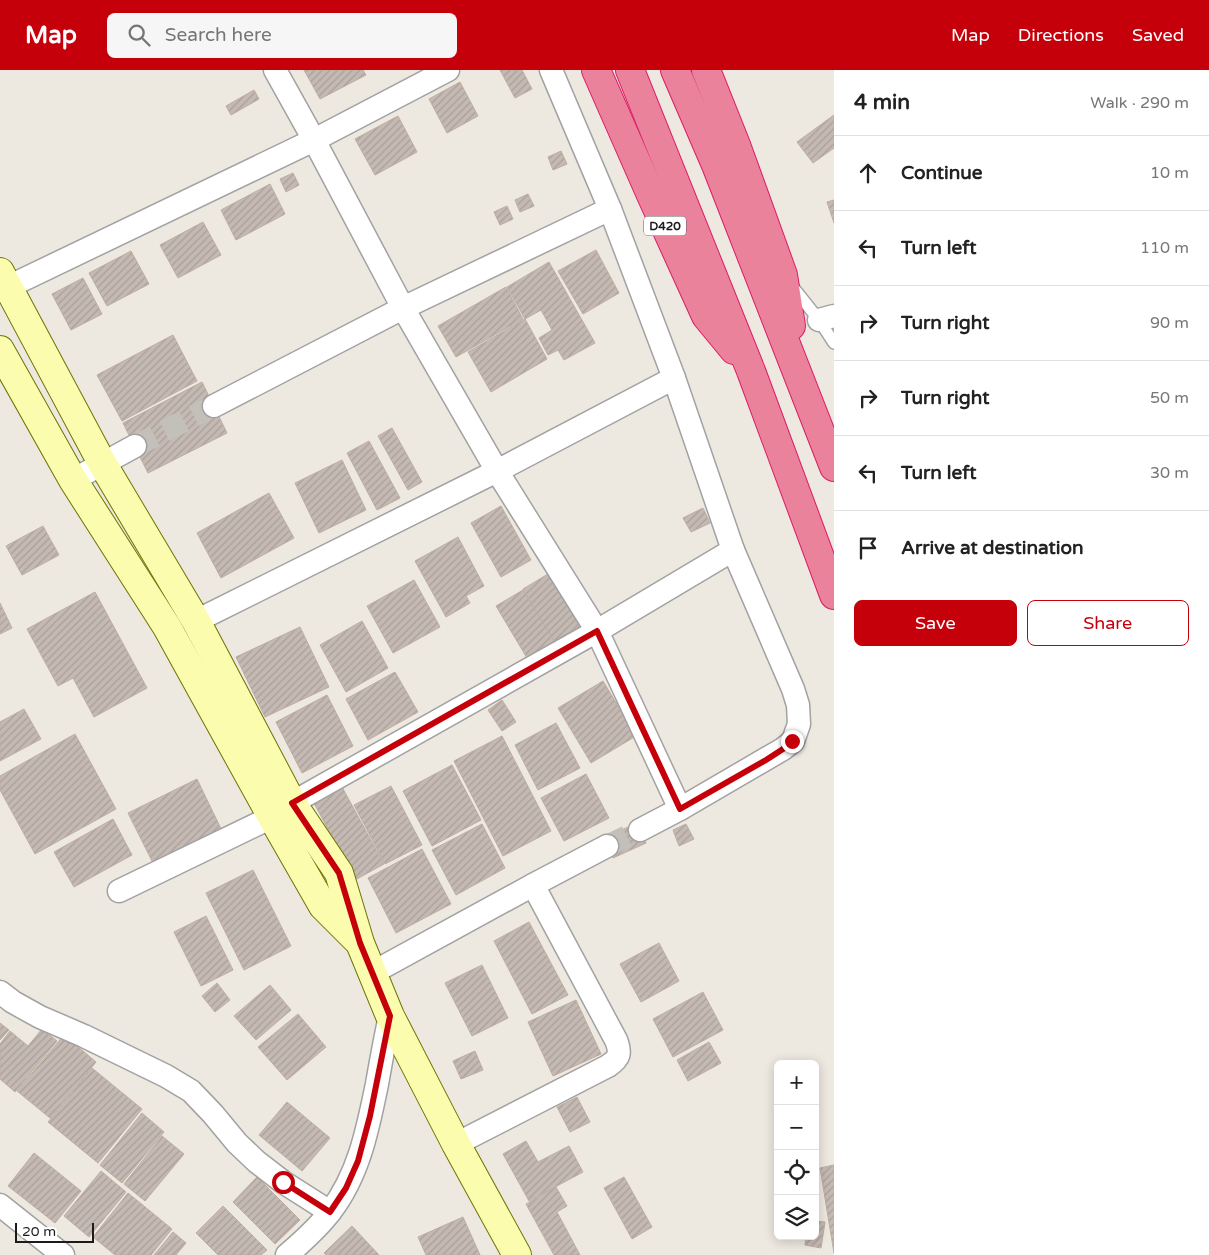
<!DOCTYPE html>
<meta charset="utf-8">
<style>
body{margin:0;font-family:"Varela Round",sans-serif;background:#f6f6f6;color:#222}
.controls{position:absolute;right:15px;bottom:15px;display:grid;overflow:hidden;border-radius:8px;box-shadow:0 2px 12px #0003}
.controls button{width:45px;height:45px;display:grid;place-items:center;padding:0;border:0;border-bottom:1px solid #e0e0e0;background:#fff;color:#222;font:25px sans-serif}
.scale{position:absolute;left:15px;bottom:12px;width:79px;box-sizing:border-box;padding-left:5px;border:2px solid #1b1b1b;border-top:0;font-size:14px;line-height:18px;white-space:nowrap;color:#1b1b1b;-webkit-text-stroke:4px #fff;paint-order:stroke}
.stop{position:absolute;width:15px;height:15px;margin:-11px;border:4px solid #c6000a;border-radius:50%;background:#fff}
.stop.end{background:#c6000a;border-color:#fff;box-shadow:0 1px 5px #0008}
.list{margin:0;padding:0;list-style:none}
h2{display:flex;justify-content:space-between;align-items:center;height:65px;margin:0;padding:0 20px;font-size:21px}
h2 small{font-size:16px;font-weight:400;color:#767676}
.list li{display:grid;grid-template-columns:32px 1fr auto;gap:15px;align-items:center;box-sizing:border-box;height:75px;padding:0 20px;border-top:1px solid #e0e0e0}
.list b{display:block;font-size:19px;white-space:nowrap}
.list em{font-size:16px;font-style:normal;color:#767676}
.actions{display:flex;gap:10px;padding:15px 20px}
.actions a{flex:1;padding:11px 0;border:1px solid #c6000a;border-radius:8px;text-align:center;font-size:18px;color:#c6000a}
.actions .main{background:#c6000a;color:#fff}
.icon{flex:none;width:28px;height:28px;fill:none;stroke:currentColor;stroke-width:2;stroke-linecap:round;stroke-linejoin:round}
.map{position:relative;flex:none;width:834px;height:1185px;overflow:hidden}
header{display:flex;align-items:center;gap:30px;box-sizing:border-box;height:70px;padding:0 25px;background:#c6000a;color:#fff}
header strong{font-size:24px}
nav{display:flex;gap:28px;margin-inline-start:auto;font-size:18px}
.search{width:350px;height:45px;background:#f6f6f6;display:flex;align-items:center;gap:12px;box-sizing:border-box;padding:0 18px;border-radius:8px;color:#767676;font-size:19px}
main{display:flex}
aside{flex:1;background:#fff}
.map>svg:first-child{display:block}
.building{fill:url(#building-hatch);stroke:#bfada1}
.lines{fill:none;stroke-linecap:round;stroke-linejoin:round}
.street-tunnel{stroke:#c3bfb9;stroke-width:22;stroke-dasharray:22 11;stroke-linecap:butt}
.lane-casing{stroke:#a2a2a2;stroke-width:14}
.street-casing{stroke:#a2a2a2;stroke-width:25}
.secondary-casing{stroke:#6d7400;stroke-width:30}
.highway-casing{stroke:#dd1b67;stroke-width:30}
.lane{stroke:#fff;stroke-width:11}
.street{stroke:#fff;stroke-width:22}
.secondary{stroke:#fcfcaf;stroke-width:28}
.highway{stroke:#ea829b;stroke-width:28}
.route{stroke:#c6000a;stroke-width:6}
.labels{text-anchor:middle;dominant-baseline:central;stroke-width:5;stroke-linejoin:round;paint-order:stroke}
.shield{fill:#fff;stroke:#5f5f5f;stroke-width:1}
.shield-label{font-size:12px;font-weight:bold;fill:#1b1b1b}
</style>
<header>
<strong>Map</strong>
<div class="search"><svg class="icon" aria-label="search" viewBox="0 0 24 24"><circle cx="10" cy="10" r="6"/><path d="M15 15l6 6"/></svg>Search here</div>
<nav><a>Map</a><a>Directions</a><a>Saved</a></nav>
</header>
<main>
<div class="map">
<svg width="834" height="1185" viewBox="0 0 834 1185">
<defs>
<pattern id="building-hatch" width="6" height="6" patternUnits="userSpaceOnUse" patternTransform="scale(1.25)"><rect width="6" height="6" fill="#c5bab3"/><path d="M-1 1l2-2M0 6l6-6M5 7l2-2" fill="none" stroke="#a99f99"/></pattern>
</defs>
<rect width="100%" height="100%" fill="#ede8e0"/>
<g class="building">
<path d="M304,0H363L366,5L320,29Z"/>
<path d="M500,0H522L532,19L515,28Z"/>
<path d="M460,12L478,46L447,63L429,29Z"/>
<path d="M254,20L259,29L231,45L226,36Z"/>
<path d="M834,45V78L813,93L797,72Z"/>
<path d="M398,46L417,82L375,105L355,69Z"/>
<path d="M561,81L567,94L553,100L548,87Z"/>
<path d="M293,103L299,115L286,122L280,109Z"/>
<path d="M270,114L285,144L236,170L221,140Z"/>
<path d="M528,124L534,136L520,142L515,130Z"/>
<path d="M834,130V153L827,132Z"/>
<path d="M507,136L513,149L500,155L494,142Z"/>
<path d="M203,152L221,185L178,208L160,175Z"/>
<path d="M596,180L619,223L583,244L558,201Z"/>
<path d="M131,181L149,214L107,236L89,203Z"/>
<path d="M549,192L595,273L564,290L558,280L548,285L539,268L552,260L541,240L525,249L507,217Z"/>
<path d="M83,208L102,244L71,260L52,224Z"/>
<path d="M506,217L523,249L456,287L438,256Z"/>
<path d="M525,249L547,289L491,322L468,282Z"/>
<path d="M173,265L197,311L122,351L97,305Z"/>
<path d="M202,312L227,363L148,403L123,353Z"/>
<path d="M392,358L422,412L408,420L378,366Z"/>
<path d="M369,371L400,428L377,440L347,383Z"/>
<path d="M342,390L366,440L319,463L295,413Z"/>
<path d="M269,423L294,468L221,508L197,463Z"/>
<path d="M501,436L531,490L501,507L471,453Z"/>
<path d="M703,438L710,453L691,462L683,448Z"/>
<path d="M43,456L59,485L22,505L6,476Z"/>
<path d="M458,467L484,516L466,526L470,533L446,547L415,491Z"/>
<path d="M548,504L580,556L554,571L523,519Z"/>
<path d="M414,510L440,557L393,583L367,536Z"/>
<path d="M523,520L554,571L527,588L496,536Z"/>
<path d="M95,522L147,618L94,647L73,608L58,616L27,559Z"/>
<path d="M0,533L12,558L0,564Z"/>
<path d="M362,551L388,598L346,622L320,575Z"/>
<path d="M300,557L329,617L265,647L236,587Z"/>
<path d="M395,602L418,642L368,670L346,629Z"/>
<path d="M603,611L636,666L591,693L558,638Z"/>
<path d="M327,625L353,676L302,703L276,652Z"/>
<path d="M502,630L516,652L502,661L488,640Z"/>
<path d="M24,639L41,669L0,691V652Z"/>
<path d="M556,653L580,698L538,720L515,675Z"/>
<path d="M75,664L116,739L35,784L0,720V706Z"/>
<path d="M502,666L551,761L503,786L454,691Z"/>
<path d="M452,695L481,750L432,776L403,721Z"/>
<path d="M586,704L609,748L564,771L541,728Z"/>
<path d="M197,709L225,767L157,801L128,743Z"/>
<path d="M391,716L422,775L385,794L354,735Z"/>
<path d="M342,717L384,794L355,810L314,733Z"/>
<path d="M113,749L132,785L74,817L54,782Z"/>
<path d="M637,753L646,773L613,788L604,768Z"/>
<path d="M482,754L505,798L456,825L432,780Z"/>
<path d="M686,754L694,769L679,776L673,760Z"/>
<path d="M422,779L451,834L396,863L368,808Z"/>
<path d="M253,800L291,876L244,900L206,823Z"/>
<path d="M206,846L233,900L201,916L174,862Z"/>
<path d="M529,852L568,925L532,944L494,871Z"/>
<path d="M659,873L679,911L641,932L620,894Z"/>
<path d="M482,895L508,948L472,966L445,913Z"/>
<path d="M217,913L230,930L215,942L202,926Z"/>
<path d="M270,915L291,940L256,970L234,946Z"/>
<path d="M703,922L723,960L673,987L653,949Z"/>
<path d="M576,930L601,984L553,1006L528,952Z"/>
<path d="M298,944L326,977L287,1010L258,977Z"/>
<path d="M0,953L9,960L0,970Z"/>
<path d="M42,959L57,971L15,1022L0,1009V974L10,961L28,976Z"/>
<path d="M64,965L96,992L50,1048L17,1021Z"/>
<path d="M709,972L721,993L688,1011L677,990Z"/>
<path d="M475,981L483,1000L461,1009L453,991Z"/>
<path d="M92,998L142,1039L98,1093L48,1052Z"/>
<path d="M577,1027L590,1052L570,1062L557,1037Z"/>
<path d="M287,1032L330,1068L302,1101L259,1065Z"/>
<path d="M142,1043L164,1062L122,1113L100,1095Z"/>
<path d="M162,1066L184,1084L145,1131L124,1114Z"/>
<path d="M526,1071L538,1092L569,1076L583,1102L529,1131L503,1084Z"/>
<path d="M34,1083L81,1121L55,1153L8,1116Z"/>
<path d="M834,1095V1183L820,1098Z"/>
<path d="M101,1101L126,1122L89,1167L64,1146Z"/>
<path d="M257,1107L300,1150L275,1174L233,1132Z"/>
<path d="M624,1107L652,1157L632,1169L604,1118Z"/>
<path d="M556,1117L567,1136L557,1142L580,1185H554L526,1134Z"/>
<path d="M128,1123L172,1159L151,1185H115L93,1167Z"/>
<path d="M223,1136L267,1180L261,1185H218L196,1163Z"/>
<path d="M463,1147L480,1185H426L418,1167Z"/>
<path d="M815,1151L825,1152L821,1178L805,1175L806,1166H815Z"/>
<path d="M352,1156L379,1185H326L324,1183Z"/>
<path d="M173,1162L186,1173L176,1185H154Z"/>
</g>
<g class="lines">
<g class="street-tunnel">
<path d="M135,376L214,336"/>
<path d="M607,776L640,760"/>
</g>
<defs>
<path id="lane" d="M792,216L819,250L834,273"/>
<g id="street">
<path d="M275,0L314,70L403,238L497,401L597,561L680,739"/>
<path d="M551,0L610,139L674,308L733,480L793,619L798,635L799,654L793,671L783,679L680,739L640,760"/>
<path d="M8,217L314,70L448,0"/>
<path d="M819,250L834,246"/>
<path d="M214,336L403,238L610,139"/>
<path d="M73,410L135,376"/>
<path d="M196,551L497,401L674,308"/>
<path d="M119,821L272,747L292,733L597,561L733,480"/>
<path d="M372,903L533,815L607,776"/>
<path d="M0,922L13,932L40,947L84,966L166,1006L191,1021L213,1044L237,1073L257,1092L283,1112L330,1142"/>
<path d="M456,1074L608,996C620,988 621,983 616,970L533,815"/>
<path d="M0,1135L63,1185"/>
<path d="M287,1185C302,1172 318,1158 330,1142C359,1105 368,1058 377,1014C381,991 385,969 390,946"/>
</g>
<g id="secondary">
<path d="M0,202L102,393L196,551L292,733L339,803L360,873L390,946L456,1074L517,1185"/>
<path d="M0,280L73,410L167,557L272,747L323,836L357,870"/>
</g>
<g id="highway">
<path d="M596,0L651,125L706,246L734,280"/>
<path d="M630,0L751,301L834,525"/>
<path d="M675,0L716,95L834,397"/>
<path d="M706,0L736,75L783,205L791,256"/>
</g>
</defs>
<use href="#lane" class="lane-casing"/>
<use href="#street" class="street-casing"/>
<use href="#secondary" class="secondary-casing"/>
<use href="#highway" class="highway-casing"/>
<use href="#lane" class="lane"/>
<use href="#street" class="street"/>
<use href="#secondary" class="secondary"/>
<use href="#highway" class="highway"/>
</g>
<g class="lines">
<path class="route" d="M283,1112L330,1142L346,1118L358,1091L370,1046L390,946L360,873L339,803L292,733L597,561L680,739L766,690L783,679L792,671"/>
</g>
<g class="labels">
<rect class="shield" x="644" y="146.5" width="42" height="19" rx="4"/>
<g class="shield-label">
<text x="665" y="156">D420</text>
</g>
</g>
</svg>
<div class="controls">
<button>+</button>
<button>−</button>
<button><svg class="icon" aria-label="locate" viewBox="0 0 24 24"><circle cx="12" cy="12" r="6"/><path d="M12 2v4M12 18v4M2 12h4M18 12h4"/></svg></button>
<button><svg class="icon" aria-label="layers" viewBox="0 0 24 24"><path d="M12 4l9 5-9 5-9-5zM3 14l9 5 9-5"/></svg></button>
</div>
<div class="scale">20 m</div>
<div class="stop" style="left:283px;top:1112px"></div>
<div class="stop end" style="left:792px;top:671px"></div>
</div>
<aside>
<h2>4 min<small>Walk · 290 m</small></h2>
<ul class="list">
<li><svg class="icon" aria-label="ahead" viewBox="0 0 24 24"><path d="M12 20V5M6 11l6-6 6 6"/></svg><div><b>Continue</b></div><em>10 m</em></li>
<li><svg class="icon" aria-label="left" viewBox="0 0 24 24"><path d="M17 20v-9H6M10 6l-5 5 5 5"/></svg><div><b>Turn left</b></div><em>110 m</em></li>
<li><svg class="icon" aria-label="right" viewBox="0 0 24 24"><path d="M7 20v-9h11M14 6l5 5-5 5"/></svg><div><b>Turn right</b></div><em>90 m</em></li>
<li><svg class="icon" aria-label="right" viewBox="0 0 24 24"><path d="M7 20v-9h11M14 6l5 5-5 5"/></svg><div><b>Turn right</b></div><em>50 m</em></li>
<li><svg class="icon" aria-label="left" viewBox="0 0 24 24"><path d="M17 20v-9H6M10 6l-5 5 5 5"/></svg><div><b>Turn left</b></div><em>30 m</em></li>
<li><svg class="icon" aria-label="arrive" viewBox="0 0 24 24"><path d="M6 21V4h12l-3 4 3 4H6"/></svg><div><b>Arrive at destination</b></div></li>
</ul>
<div class="actions"><a class="main">Save</a><a>Share</a></div>
</aside>
</main>
